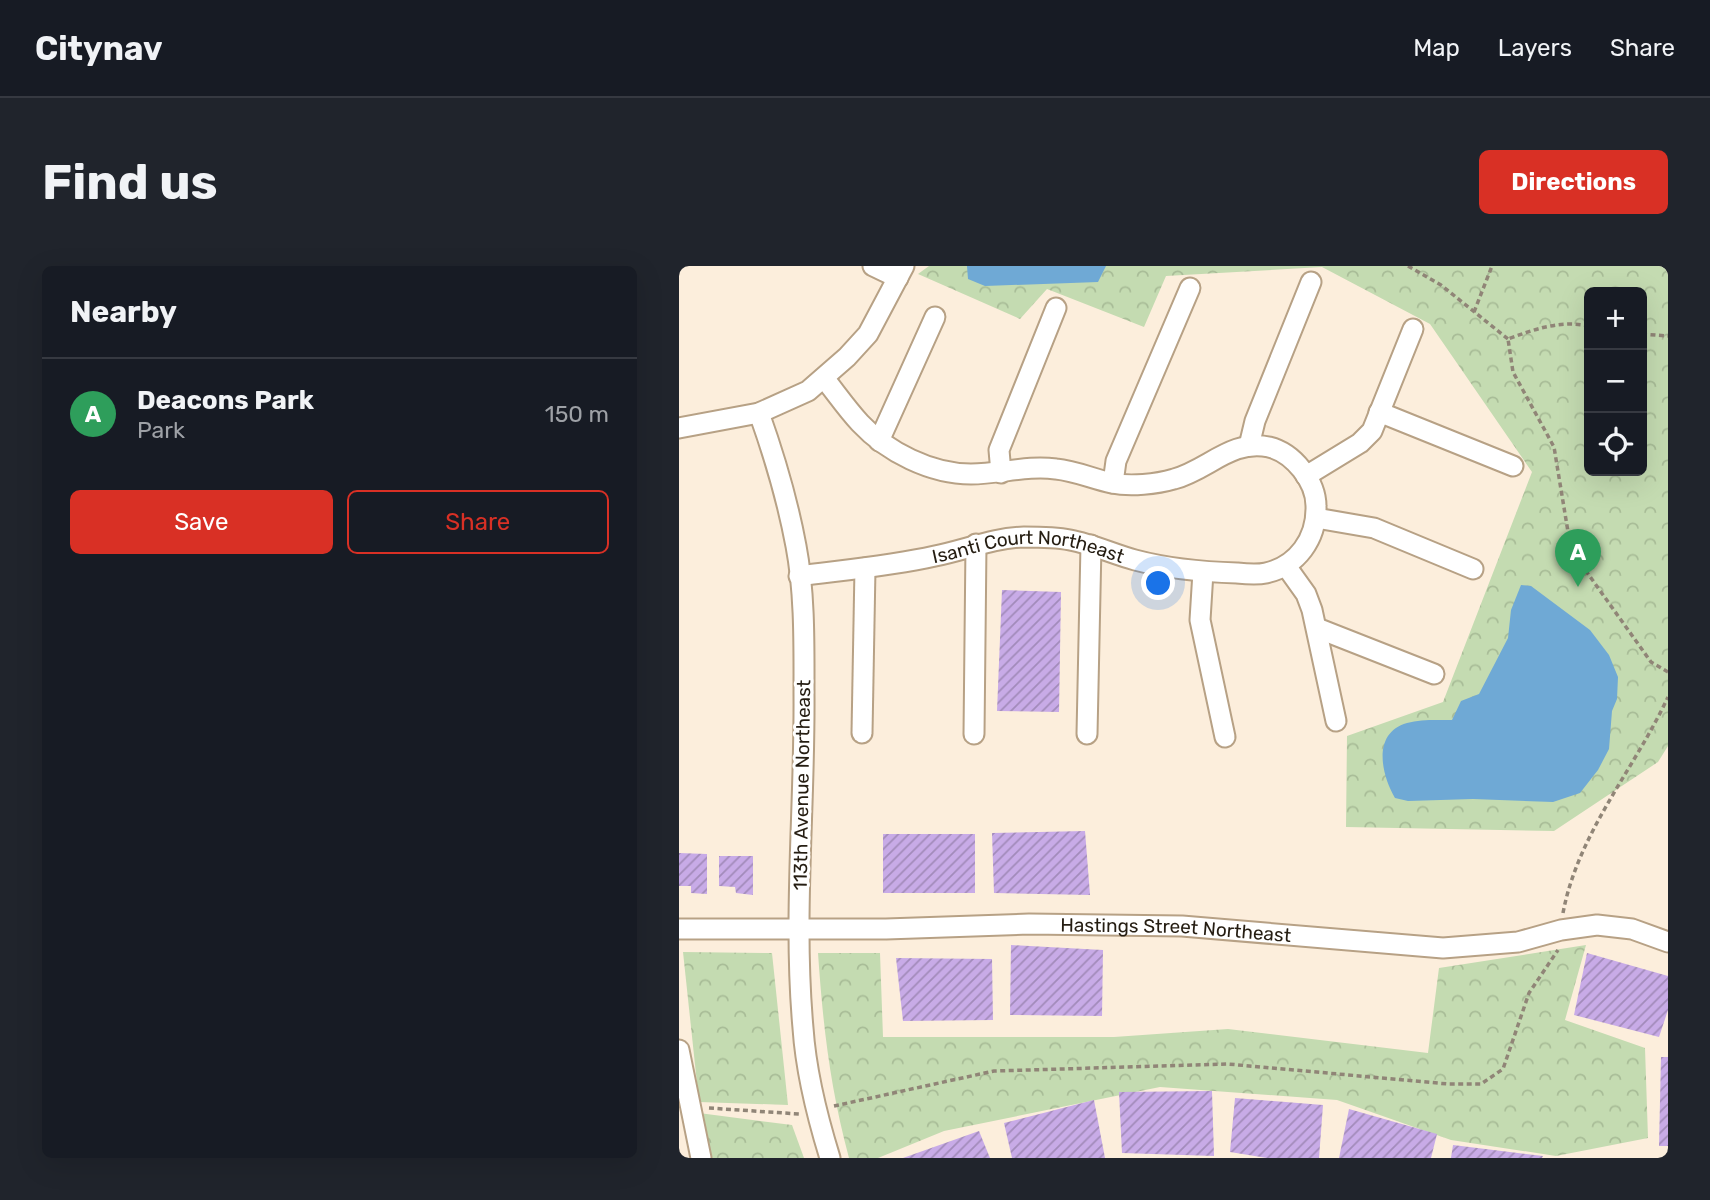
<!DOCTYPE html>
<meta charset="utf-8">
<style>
body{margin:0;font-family:Rubik,sans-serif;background:#20242c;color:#f1f3f6}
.controls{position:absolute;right:21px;top:21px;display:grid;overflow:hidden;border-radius:10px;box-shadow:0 7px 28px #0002}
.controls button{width:63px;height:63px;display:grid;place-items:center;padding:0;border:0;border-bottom:2px solid #363941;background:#171b24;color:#f1f3f6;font:35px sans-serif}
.you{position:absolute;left:480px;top:318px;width:24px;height:24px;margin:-18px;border:5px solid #fff;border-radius:50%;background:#1a73e8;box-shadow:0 0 0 10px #1a73e833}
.badge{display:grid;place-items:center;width:46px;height:46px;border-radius:50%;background:#d93025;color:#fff;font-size:23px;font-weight:700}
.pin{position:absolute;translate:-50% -58px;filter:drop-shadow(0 2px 4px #0008)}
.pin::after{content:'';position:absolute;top:37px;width:24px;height:21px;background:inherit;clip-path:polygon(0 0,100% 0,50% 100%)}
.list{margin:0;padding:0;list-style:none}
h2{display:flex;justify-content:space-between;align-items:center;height:91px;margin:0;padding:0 28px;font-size:30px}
h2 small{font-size:23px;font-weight:400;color:#9ea1a6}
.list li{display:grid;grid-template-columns:46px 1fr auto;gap:21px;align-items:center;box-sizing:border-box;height:112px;padding:0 28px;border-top:2px solid #363941}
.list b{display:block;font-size:26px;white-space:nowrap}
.list p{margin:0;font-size:23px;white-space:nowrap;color:#9ea1a6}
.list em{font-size:23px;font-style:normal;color:#9ea1a6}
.actions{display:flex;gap:14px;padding:21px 28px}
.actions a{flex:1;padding:16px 0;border:2px solid #d93025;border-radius:10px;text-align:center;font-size:24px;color:#d93025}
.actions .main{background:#d93025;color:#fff}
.icon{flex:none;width:38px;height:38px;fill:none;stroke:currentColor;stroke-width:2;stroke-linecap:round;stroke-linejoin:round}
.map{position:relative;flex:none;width:989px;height:892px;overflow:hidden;border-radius:10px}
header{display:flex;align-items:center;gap:42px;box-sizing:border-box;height:98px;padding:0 35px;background:#171b24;border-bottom:2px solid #363941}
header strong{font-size:33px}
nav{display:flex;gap:38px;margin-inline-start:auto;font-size:24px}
.intro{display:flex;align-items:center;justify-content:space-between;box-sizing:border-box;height:168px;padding:0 42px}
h1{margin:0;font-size:49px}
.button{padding:18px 32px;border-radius:10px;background:#d93025;color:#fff;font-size:24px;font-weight:700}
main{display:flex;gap:42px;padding:0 42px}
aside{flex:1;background:#171b24;border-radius:10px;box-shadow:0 7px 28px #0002}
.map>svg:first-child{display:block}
.forest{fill:url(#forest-crowns);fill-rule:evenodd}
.water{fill:#6fa9d5}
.building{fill:url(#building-hatch)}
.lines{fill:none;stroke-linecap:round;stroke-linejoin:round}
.minor-casing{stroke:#b7a185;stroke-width:23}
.path{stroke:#908577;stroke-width:3.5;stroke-dasharray:5 3.5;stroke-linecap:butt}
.minor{stroke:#fff;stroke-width:19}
.labels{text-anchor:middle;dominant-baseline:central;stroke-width:6;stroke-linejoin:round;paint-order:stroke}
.street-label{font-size:19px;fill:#251d12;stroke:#fff}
</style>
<header>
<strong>Citynav</strong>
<nav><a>Map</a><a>Layers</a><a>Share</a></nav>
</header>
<div class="intro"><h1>Find us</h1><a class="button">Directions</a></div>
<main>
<aside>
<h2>Nearby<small></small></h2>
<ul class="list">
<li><span class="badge" style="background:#2e9e5b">A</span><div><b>Deacons Park</b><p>Park</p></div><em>150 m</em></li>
</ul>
<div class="actions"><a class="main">Save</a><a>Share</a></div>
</aside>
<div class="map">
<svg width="989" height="892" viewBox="0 0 989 892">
<defs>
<pattern id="forest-crowns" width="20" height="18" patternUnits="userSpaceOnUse" patternTransform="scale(1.75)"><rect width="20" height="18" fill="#c4dbb1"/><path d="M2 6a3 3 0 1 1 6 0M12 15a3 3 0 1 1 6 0" fill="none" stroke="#a8bc97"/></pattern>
<pattern id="building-hatch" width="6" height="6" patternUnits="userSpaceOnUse" patternTransform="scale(1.75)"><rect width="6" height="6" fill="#c8abe7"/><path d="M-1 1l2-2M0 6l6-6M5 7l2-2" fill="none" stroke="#a28bba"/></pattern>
</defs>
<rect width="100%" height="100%" fill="#fceedc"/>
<g class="forest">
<path d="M250,0H989V480L979,496L875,565L667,561L668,470L764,436L853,206L751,58L643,1L487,10L465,61L368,23L341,53L239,8ZM910,26H963V205H910Z"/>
<path d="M907,679L886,754L966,782L969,872L877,890L772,874L658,834L481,821L265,865L199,892H170C151,821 144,760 139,687H201L204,771H435L549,763L749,787L760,702Z"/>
<path d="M4,686L93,687L109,839L20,836Z"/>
<path d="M20,847L113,859L125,892H33Z"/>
</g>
<g class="water">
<path d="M288,0H427L419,16L306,20L289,13Z"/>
<path d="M842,319L852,320L911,364L930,389L939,411L938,433L933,445L930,483L919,504L901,527L874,536L794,533L729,535L716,532C702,508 693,467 728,457C742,453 758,454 773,454L782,435L800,428L829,372L832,344Z"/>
</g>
<g class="building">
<path d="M323,324L382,326L380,446L318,445Z"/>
<path d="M406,565L411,629L315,627L313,567Z"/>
<rect x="204" y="568" width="92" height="59"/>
<path d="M0,587L28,588V628L12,627V620H0Z"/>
<path d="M40,590H74V629L57,627L56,621L40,620Z"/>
<path d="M332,679L424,684L423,750L331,749Z"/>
<path d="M908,687L989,710V744L980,771L895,749Z"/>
<path d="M217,692L313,693L314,754L224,755Z"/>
<path d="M982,791H989V880H980Z"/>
<path d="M533,825L535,890L443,887L440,826Z"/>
<path d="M556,832L644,839L640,892H588L551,886Z"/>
<path d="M415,834L426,892H333L325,857Z"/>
<path d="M670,843L758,868L752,892H660Z"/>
<path d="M300,865L311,892H224Z"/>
<path d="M774,879L864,890L863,892H772Z"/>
</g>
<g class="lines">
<defs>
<g id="minor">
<path d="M194,0L219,12"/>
<path d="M700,146L834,200"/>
<path d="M80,147C95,189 109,237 117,280C126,327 125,381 125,428C126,540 114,651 124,762C127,807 138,850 151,892"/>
<path d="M0,162L80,147L129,125L168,91L189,68L225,0"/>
<path d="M200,175L256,51"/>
<path d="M570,180L576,155L632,16"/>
<path d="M322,207L320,184L377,42"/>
<path d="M627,210L681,177L693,165L734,63"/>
<path d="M434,217L437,195L511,22"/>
<path d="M637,252L695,262L794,303"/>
<path d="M607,300L627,328L633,344L657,455"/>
<path d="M524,306L521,354L546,471"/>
<path id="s1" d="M120,310C166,304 211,300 256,290C286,284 314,272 345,271C360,271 376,271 391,274C413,278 434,288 456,294C490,303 524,306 558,307C567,308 578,309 587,307C618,300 638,273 637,240C637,216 615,187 590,181C552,173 529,204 495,213C478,218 451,221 433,217C414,213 397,205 377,203C348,199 321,208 292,208C252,208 208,186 181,157C168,143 157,127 145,112"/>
<path d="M638,362L755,408"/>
<path d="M183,467L186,302"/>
<path d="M295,468L297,278"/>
<path d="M408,468L412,279"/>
<path id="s2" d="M0,663H207L350,658L503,660L764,682L839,676L882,664L918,659L953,663L989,676"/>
<path d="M0,784L22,892"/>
</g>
</defs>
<use href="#minor" class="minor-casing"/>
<g class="path">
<path d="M729,0L762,19L829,73"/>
<path d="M795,46L813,0"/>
<path d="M910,60C881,54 856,63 829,73L834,106L875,181L892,284L972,396L989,406"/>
<path d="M963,68L989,70"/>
<path d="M884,647C899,567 955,504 989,431"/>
<path d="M155,840L315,805L549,798L769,818H802L824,803L850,727L879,684"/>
<path d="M30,842L120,848"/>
</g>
<use href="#minor" class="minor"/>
</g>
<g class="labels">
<g class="street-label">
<text stroke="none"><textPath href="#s1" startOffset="233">Isanti Court Northeast</textPath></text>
<text transform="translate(123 519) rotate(-89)">113th Avenue Northeast</text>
<text stroke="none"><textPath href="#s2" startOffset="497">Hastings Street Northeast</textPath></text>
</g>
</g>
</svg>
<div class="controls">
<button>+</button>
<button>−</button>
<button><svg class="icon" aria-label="locate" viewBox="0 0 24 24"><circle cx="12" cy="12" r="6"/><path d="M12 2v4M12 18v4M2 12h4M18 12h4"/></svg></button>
</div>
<div class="you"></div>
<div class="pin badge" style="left:899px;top:321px;background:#2e9e5b">A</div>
</div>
</main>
